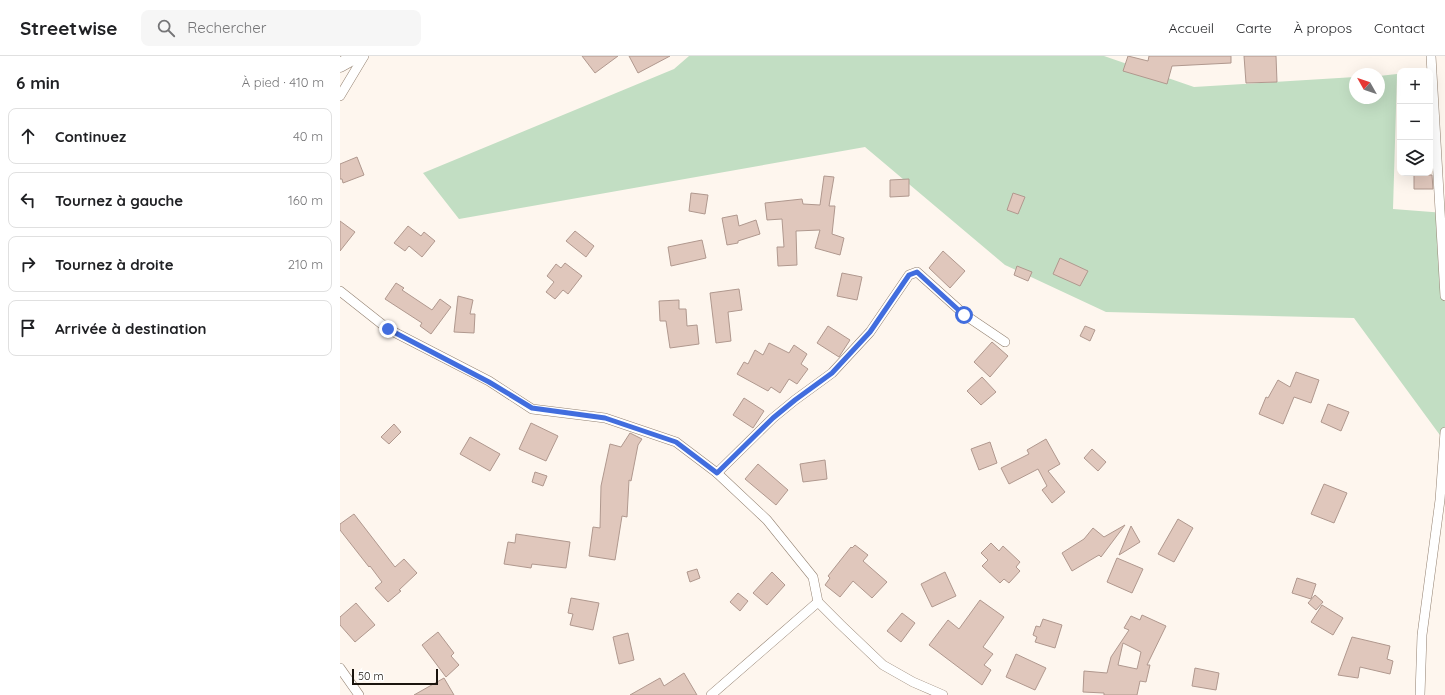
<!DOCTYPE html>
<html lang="fr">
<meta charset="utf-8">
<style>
body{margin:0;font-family:Quicksand,sans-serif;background:#f6f6f6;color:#202124}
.controls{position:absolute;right:12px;top:12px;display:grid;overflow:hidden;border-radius:8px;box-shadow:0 4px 16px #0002}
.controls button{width:36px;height:36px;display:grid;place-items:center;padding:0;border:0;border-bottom:1px solid #e0e0e0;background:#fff;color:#202124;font:20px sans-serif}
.compass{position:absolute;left:1009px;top:12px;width:36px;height:36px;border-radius:50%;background:#fff;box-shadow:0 4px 16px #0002;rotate:310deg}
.scale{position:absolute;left:12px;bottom:10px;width:86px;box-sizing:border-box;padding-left:4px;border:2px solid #1a140d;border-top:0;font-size:11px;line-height:14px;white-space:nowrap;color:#1a140d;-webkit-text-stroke:3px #fff;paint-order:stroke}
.stop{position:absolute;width:12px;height:12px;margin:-9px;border:3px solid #416dde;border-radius:50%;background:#fff}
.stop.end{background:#416dde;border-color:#fff;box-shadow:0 1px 4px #0008}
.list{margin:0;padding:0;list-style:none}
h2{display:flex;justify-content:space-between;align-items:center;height:52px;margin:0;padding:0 16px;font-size:17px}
h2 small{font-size:13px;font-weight:400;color:#757577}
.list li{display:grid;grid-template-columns:26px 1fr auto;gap:12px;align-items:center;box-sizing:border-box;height:56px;margin:0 8px 8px;padding:0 8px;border:1px solid #e0e0e0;border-radius:8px}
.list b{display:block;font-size:15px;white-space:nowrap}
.list em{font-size:13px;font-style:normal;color:#757577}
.icon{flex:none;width:22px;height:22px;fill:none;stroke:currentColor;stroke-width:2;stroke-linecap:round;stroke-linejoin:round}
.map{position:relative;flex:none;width:1105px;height:639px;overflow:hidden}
header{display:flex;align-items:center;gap:24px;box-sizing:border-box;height:56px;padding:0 20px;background:#fff;border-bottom:1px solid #e0e0e0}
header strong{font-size:19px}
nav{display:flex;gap:22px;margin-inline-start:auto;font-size:14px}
.search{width:280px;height:36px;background:#f6f6f6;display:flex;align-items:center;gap:10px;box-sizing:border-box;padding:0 14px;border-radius:8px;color:#757577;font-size:15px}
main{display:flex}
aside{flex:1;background:#fff}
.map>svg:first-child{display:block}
.green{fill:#c2dec3}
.building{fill:#e0c7bc;stroke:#b0988e;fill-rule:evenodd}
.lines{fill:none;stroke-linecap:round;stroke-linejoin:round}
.minor-casing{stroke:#938171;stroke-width:10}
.primary-casing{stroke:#938171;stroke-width:15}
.minor{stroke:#fff;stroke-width:9}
.primary{stroke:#fff;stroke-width:14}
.route{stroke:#416dde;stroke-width:5}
</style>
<header>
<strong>Streetwise</strong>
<div class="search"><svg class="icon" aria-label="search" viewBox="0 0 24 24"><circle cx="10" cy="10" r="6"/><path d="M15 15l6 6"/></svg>Rechercher</div>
<nav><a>Accueil</a><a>Carte</a><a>À propos</a><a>Contact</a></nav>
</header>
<main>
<aside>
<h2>6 min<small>À pied · 410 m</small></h2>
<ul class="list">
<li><svg class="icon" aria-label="ahead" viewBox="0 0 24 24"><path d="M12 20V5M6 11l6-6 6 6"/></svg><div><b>Continuez</b></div><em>40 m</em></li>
<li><svg class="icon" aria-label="left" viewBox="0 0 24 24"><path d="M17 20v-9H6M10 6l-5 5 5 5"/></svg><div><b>Tournez à gauche</b></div><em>160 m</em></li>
<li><svg class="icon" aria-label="right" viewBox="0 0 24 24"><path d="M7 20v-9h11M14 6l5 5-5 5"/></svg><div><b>Tournez à droite</b></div><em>210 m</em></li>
<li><svg class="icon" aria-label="arrive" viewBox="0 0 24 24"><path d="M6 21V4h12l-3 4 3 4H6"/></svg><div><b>Arrivée à destination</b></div></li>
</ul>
</aside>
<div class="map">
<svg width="1105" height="639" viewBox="0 0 1105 639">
<rect width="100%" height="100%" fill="#fef6ee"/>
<path class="green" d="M349,0H764L854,31L1015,21V42H1039V20L1057,18L1053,153L1105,157V386L1014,262L766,256L665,209L525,91L119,163L83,117L334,13Z"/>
<g class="building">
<path d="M242,0H278L255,17Z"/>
<path d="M289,0H330L298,17Z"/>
<path d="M788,0L808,5L809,0H891V7L832,10L827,28L783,15Z"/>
<path d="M904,0H936L937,26L906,27Z"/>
<path d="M17,101L24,119L3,127L2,123H0V108Z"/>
<path d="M1074,119H1092L1093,133H1074Z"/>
<path d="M484,120L494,121L489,150H495L492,178L504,182L500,199L475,192L480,174L456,175L457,209L438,210L437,191H444L442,163L427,164L425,147L462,143L463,148L480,149Z"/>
<path d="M569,123V140L550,141V124Z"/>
<path d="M351,137L368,139L365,158L349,155Z"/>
<path d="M673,137L685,141L678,158L667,154Z"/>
<path d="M397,159L399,170L416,164L420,178L398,185V187L387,189L382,162Z"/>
<path d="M0,165L15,176L0,195Z"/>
<path d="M68,170L81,180L84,176L95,185L82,201L69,190L65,195L54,187Z"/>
<path d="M235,175L254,190L246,201L226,185Z"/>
<path d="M362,184L366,202L331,210L328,191Z"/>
<path d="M603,195L625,215L610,232L589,212Z"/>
<path d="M720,202L748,215L740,230L713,218Z"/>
<path d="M225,207L242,220L228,238L223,234L215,243L206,236L214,226L207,220L216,208L221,212Z"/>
<path d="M677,210L692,216L688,225L674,219Z"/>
<path d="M502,217L522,221L517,244L497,240Z"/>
<path d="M56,227L64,232L62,234L92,254L100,243L111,251L91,278L80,270L82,267L45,243Z"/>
<path d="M399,233L402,254L388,256L391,285L376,287L370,237Z"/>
<path d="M118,240L133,244L130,258H135L134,277L114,276Z"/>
<path d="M339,244V253H346L347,270L357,269L359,288L330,292L326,265H320L319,245Z"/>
<path d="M488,270L510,284L499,301L477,287Z"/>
<path d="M745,270L755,274L750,285L740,280Z"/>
<path d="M652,286L668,300L650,321L634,306Z"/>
<path d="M429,287L449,297L454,289L467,298L461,308L468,313L457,328L449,323L440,337L431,331L428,335L397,318L404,306L408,308L415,294L423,299Z"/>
<path d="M956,316L979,324L971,347L954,341L943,368L919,358L926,341L928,342L938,324L950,331Z"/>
<path d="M642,321L656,336L641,349L627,335Z"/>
<path d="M404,342L424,355L413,372L393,359Z"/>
<path d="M988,348L1009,356L1001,375L981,366Z"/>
<path d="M191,367L218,380L206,405L179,393Z"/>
<path d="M54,368L61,376L49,388L41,381Z"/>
<path d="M290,377L302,383L298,389L291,425L289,424L287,461L282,460L275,504L249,500L253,471L260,472L261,430L270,388L281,391Z"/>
<path d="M130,381L160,398L150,415L120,398Z"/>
<path d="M706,383L720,408L708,415L725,436L712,447L702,434L707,430L698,413L669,428L661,412L689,398L687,394Z"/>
<path d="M650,386L657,407L639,414L631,393Z"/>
<path d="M752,393L766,406L758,415L744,402Z"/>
<path d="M485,404L487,423L463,426L460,408Z"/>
<path d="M418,408L448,434L436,449L405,423Z"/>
<path d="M195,416L207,420L203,430L192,426Z"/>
<path d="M984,428L1007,437L994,467L971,458Z"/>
<path d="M14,458L55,511L64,503L77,517L59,534L61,535L48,546L35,532L42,526L30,510L29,511L0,474V468Z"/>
<path d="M838,463L853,472L834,506L818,498Z"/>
<path d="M785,469L761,501L759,499L732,515L722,497L744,483L753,472L764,481Z"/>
<path d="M791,470L800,486L779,499Z"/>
<path d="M176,478L230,486L226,512L192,508L191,512L164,508L168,486L175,487Z"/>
<path d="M651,487L659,495L663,490L680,506L676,511L680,515L669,527L664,523L660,527L642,510L648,504L641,497Z"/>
<path d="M515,489L528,499L523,505L547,526L532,542L513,525L500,541L485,529L490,522L488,520L511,491L512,492Z"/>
<path d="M777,502L803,513L792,537L767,526Z"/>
<path d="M357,513L360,522L350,526L347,516Z"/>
<path d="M432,516L445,529L427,549L413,537Z"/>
<path d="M605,516L616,540L592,551L581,528Z"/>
<path d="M957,522L976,528L971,543L952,537Z"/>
<path d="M398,537L408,545L400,555L390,546Z"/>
<path d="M975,539L983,546L976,554L968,547Z"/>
<path d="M231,542L259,547L253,574L230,569L233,558L228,557Z"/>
<path d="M640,544L664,561L643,591L653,598L644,609L651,614L642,629L589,589L608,564L619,573Z"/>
<path d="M16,547L35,569L15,586L0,569V561Z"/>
<path d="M982,549L1003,562L993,579L971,566Z"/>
<path d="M562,557L575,567L561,586L547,575Z"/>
<path d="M802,559L826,570L807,609H810L806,626L800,625L797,639H764V637L743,636L744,615L767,617L771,601L789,574L784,572L791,560L800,564ZM783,587L801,596L797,613L778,609Z"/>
<path d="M703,563L722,569L715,592L695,586L697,581L693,579L696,570L700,571Z"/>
<path d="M98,576L114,597L111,600L119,609L106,621L82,589Z"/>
<path d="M288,577L294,604L279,608L273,581Z"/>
<path d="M1012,581L1050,590L1047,603L1053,605L1050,618L1020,611L1018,622L998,619Z"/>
<path d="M676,598L706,612L695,634L666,621Z"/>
<path d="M855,612L879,617L876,634L852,630Z"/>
<path d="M344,617L357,639H290L320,622L324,630Z"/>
<path d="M104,622L114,639H74Z"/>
</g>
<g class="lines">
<defs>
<g id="minor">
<path d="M1091,0L1105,240"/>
<path d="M0,40L24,0"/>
<path d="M0,235L48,273L149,325L192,353L265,362L336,386L377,417L427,464L473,521L478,546L500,568L543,609L573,626L603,639"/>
<path d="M377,417L433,362L455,344L492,317L530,276L569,219L577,216L625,259L665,286"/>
<path d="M0,612L19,639"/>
<path d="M371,639L478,546"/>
<path d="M1080,639L1082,579L1100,444L1105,376"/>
</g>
<path id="primary" d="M0,9L16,0"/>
</defs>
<use href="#minor" class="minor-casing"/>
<use href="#primary" class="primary-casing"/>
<use href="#minor" class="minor"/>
<use href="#primary" class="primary"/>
</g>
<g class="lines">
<path class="route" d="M48,273L149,326L192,352L265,362L336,386L377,417L433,362L455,344L492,317L530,276L569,219L577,216L624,259"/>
</g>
</svg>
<div class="controls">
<button>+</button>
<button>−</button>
<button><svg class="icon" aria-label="layers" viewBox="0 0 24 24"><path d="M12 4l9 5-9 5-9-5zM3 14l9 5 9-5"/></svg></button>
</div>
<svg class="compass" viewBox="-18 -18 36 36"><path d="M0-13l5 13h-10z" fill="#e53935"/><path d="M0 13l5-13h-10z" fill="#757577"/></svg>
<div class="scale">50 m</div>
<div class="stop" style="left:624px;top:259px"></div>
<div class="stop end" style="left:48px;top:273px"></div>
</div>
</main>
